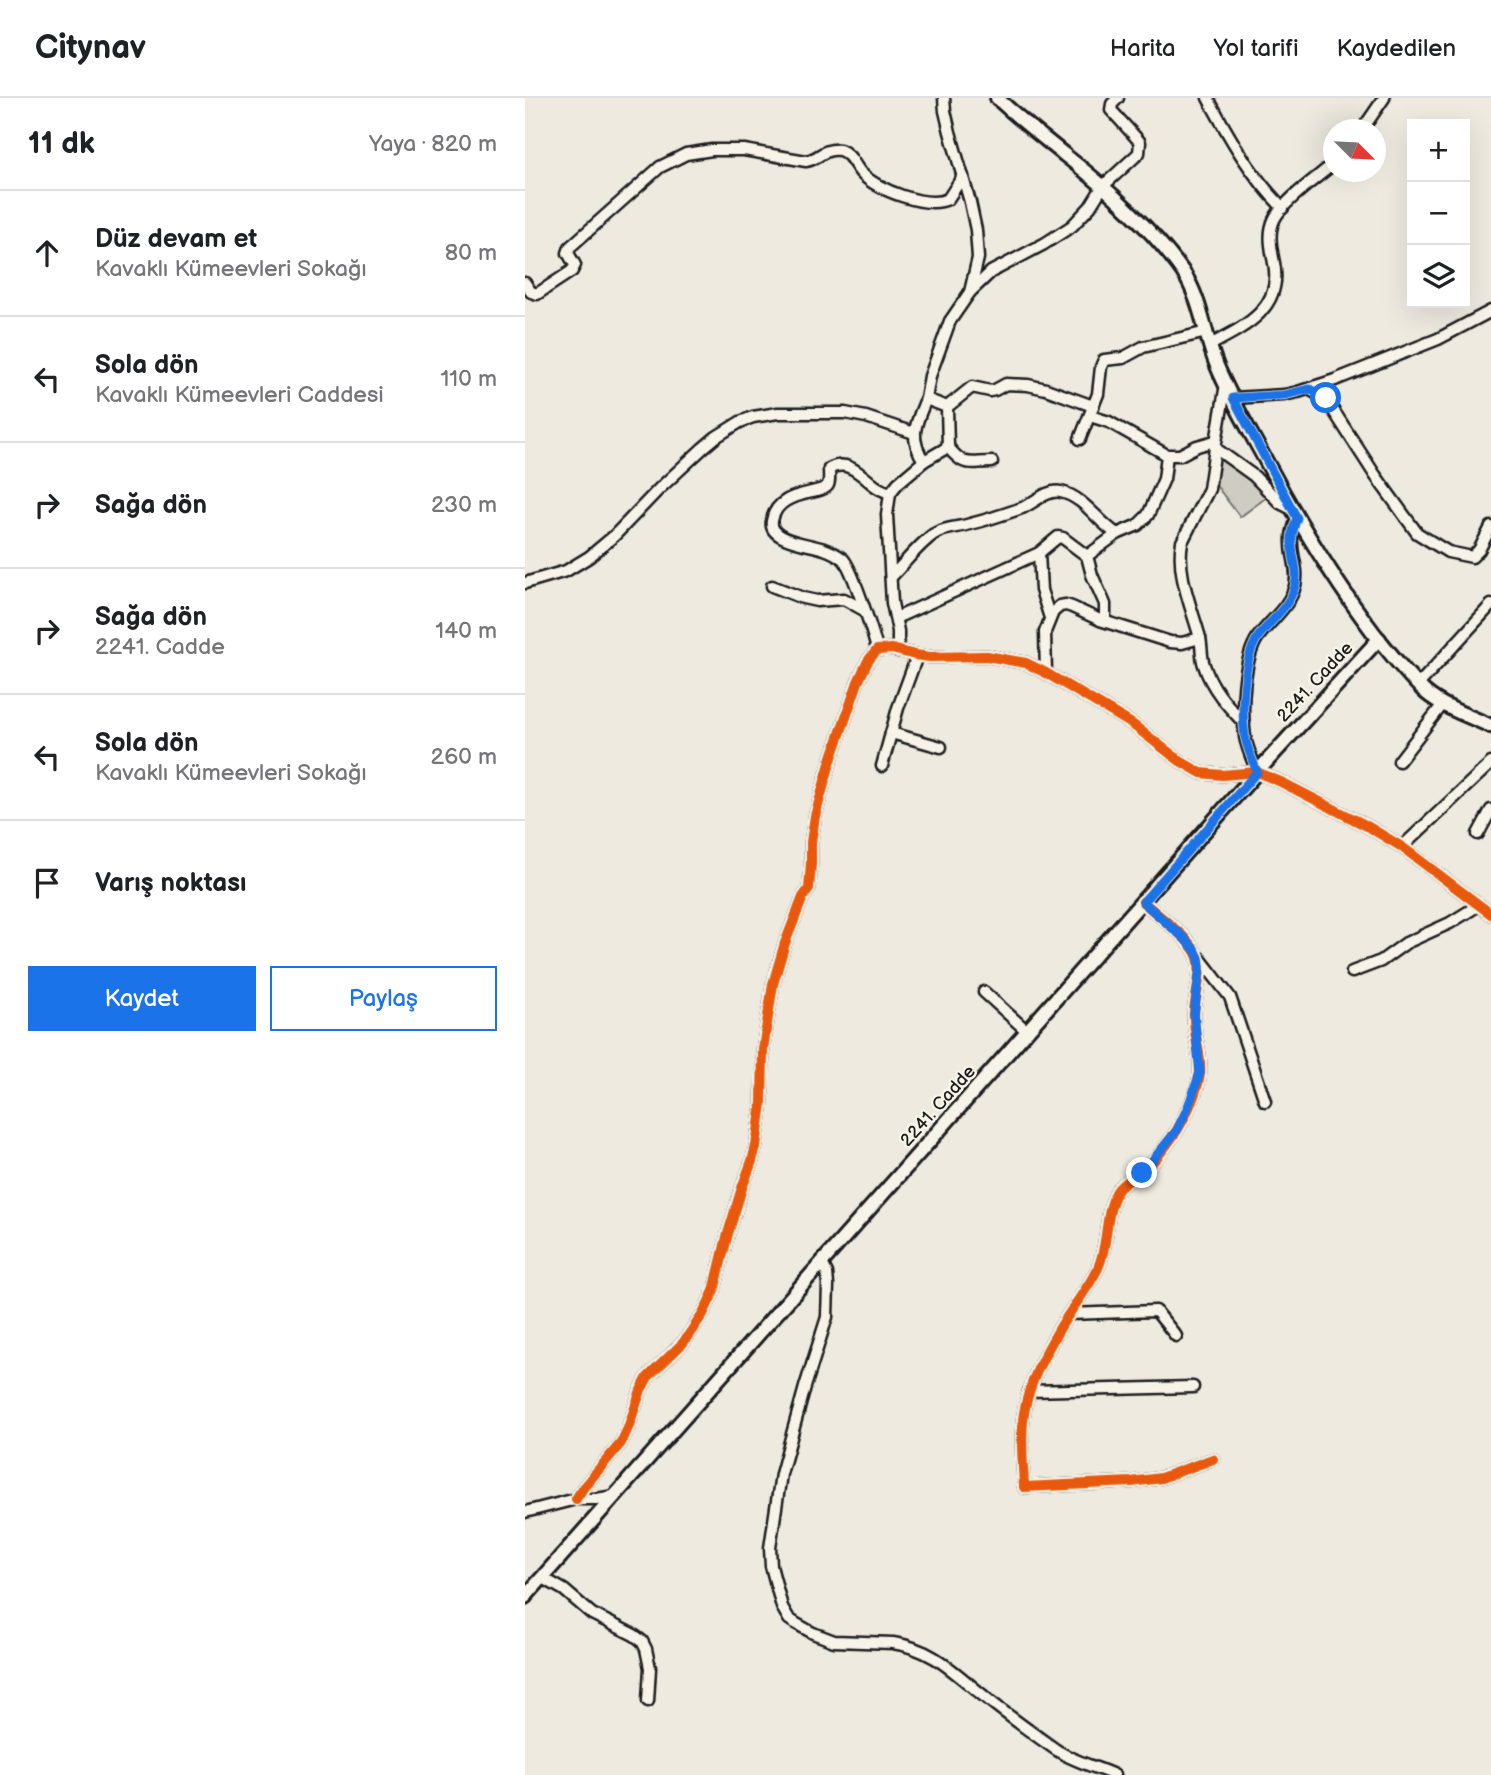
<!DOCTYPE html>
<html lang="tr">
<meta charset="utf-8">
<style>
body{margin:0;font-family:"Balsamiq Sans",sans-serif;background:#f2f2f2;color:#202124}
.controls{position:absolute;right:21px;top:21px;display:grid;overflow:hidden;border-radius:0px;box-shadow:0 7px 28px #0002}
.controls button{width:63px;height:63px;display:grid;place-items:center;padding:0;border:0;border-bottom:2px solid #e0e0e0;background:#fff;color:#202124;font:35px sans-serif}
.compass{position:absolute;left:798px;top:21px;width:63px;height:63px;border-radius:50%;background:#fff;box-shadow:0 7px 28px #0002;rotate:114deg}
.stop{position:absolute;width:21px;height:21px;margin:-16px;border:5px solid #1a73e8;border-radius:50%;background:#fff}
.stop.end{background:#1a73e8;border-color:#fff;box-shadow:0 2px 7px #0008}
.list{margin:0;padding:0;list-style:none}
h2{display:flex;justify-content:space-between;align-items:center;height:91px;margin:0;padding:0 28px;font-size:30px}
h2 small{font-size:23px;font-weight:400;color:#757577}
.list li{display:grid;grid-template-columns:46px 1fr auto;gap:21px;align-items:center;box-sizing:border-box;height:126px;padding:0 28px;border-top:2px solid #e0e0e0}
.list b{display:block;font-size:26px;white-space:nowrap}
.list p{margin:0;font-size:23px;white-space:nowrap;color:#757577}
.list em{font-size:23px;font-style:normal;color:#757577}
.actions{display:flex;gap:14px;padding:21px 28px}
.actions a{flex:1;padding:16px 0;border:2px solid #1a73e8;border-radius:0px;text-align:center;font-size:24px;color:#1a73e8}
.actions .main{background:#1a73e8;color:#fff}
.icon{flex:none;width:38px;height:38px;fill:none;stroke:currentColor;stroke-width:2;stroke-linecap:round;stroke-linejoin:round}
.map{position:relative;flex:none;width:966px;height:1677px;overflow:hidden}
header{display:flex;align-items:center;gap:42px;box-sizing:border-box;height:98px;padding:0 35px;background:#fff;border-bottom:2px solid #e0e0e0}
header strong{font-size:33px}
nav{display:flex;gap:38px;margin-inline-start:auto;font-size:24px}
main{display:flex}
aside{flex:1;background:#fff}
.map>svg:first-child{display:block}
.green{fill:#cfccc3;stroke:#767470;stroke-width:2}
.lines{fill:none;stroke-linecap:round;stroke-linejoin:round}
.minor-casing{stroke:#1c1c1c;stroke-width:15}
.tertiary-casing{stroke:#1c1c1c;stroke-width:18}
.minor{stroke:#f7f3e8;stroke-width:10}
.tertiary{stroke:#f7f3e8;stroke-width:12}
.cycleway-casing{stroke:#f7f3e8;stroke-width:15}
.cycleway{stroke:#e8590c;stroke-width:10}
.route{stroke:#1a73e8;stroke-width:9}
.labels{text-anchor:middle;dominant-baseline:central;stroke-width:5;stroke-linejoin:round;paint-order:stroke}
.street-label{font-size:18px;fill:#1c1c1c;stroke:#f7f3e8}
</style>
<header>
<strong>Citynav</strong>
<nav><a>Harita</a><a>Yol tarifi</a><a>Kaydedilen</a></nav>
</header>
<main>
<aside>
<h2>11 dk<small>Yaya · 820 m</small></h2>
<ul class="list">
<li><svg class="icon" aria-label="ahead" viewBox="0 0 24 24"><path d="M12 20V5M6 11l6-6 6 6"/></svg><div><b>Düz devam et</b><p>Kavaklı Kümeevleri Sokağı</p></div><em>80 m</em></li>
<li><svg class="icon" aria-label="left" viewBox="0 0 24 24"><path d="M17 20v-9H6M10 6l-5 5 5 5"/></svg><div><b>Sola dön</b><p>Kavaklı Kümeevleri Caddesi</p></div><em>110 m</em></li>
<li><svg class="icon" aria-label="right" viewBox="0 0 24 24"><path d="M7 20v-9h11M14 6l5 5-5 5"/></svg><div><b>Sağa dön</b></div><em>230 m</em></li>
<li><svg class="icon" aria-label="right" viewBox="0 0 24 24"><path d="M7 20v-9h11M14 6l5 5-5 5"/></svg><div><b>Sağa dön</b><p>2241. Cadde</p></div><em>140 m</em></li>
<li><svg class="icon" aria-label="left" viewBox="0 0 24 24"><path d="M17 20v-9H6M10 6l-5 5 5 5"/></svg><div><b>Sola dön</b><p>Kavaklı Kümeevleri Sokağı</p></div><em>260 m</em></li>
<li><svg class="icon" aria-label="arrive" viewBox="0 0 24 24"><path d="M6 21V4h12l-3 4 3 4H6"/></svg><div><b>Varış noktası</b></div></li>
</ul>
<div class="actions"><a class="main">Kaydet</a><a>Paylaş</a></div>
</aside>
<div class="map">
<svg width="966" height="1677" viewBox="0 0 966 1677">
<rect width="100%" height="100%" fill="#eeeae0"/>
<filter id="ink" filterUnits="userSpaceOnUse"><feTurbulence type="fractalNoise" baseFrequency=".0143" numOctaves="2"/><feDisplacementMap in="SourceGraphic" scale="14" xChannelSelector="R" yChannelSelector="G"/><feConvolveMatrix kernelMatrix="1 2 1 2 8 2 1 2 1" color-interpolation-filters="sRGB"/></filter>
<g filter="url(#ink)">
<path class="green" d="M693,356L724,378L743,398L715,419L690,386Z"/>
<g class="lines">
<defs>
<g id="minor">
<path d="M419,0L420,13L425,34L445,104L451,132L453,160L445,194L425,223L405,278L401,301L422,309L447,289L465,293L470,292L481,286L503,287L521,291L568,308"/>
<path d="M683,0C704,39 726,78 758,110"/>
<path d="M837,32L859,0"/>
<path d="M0,185L6,194L12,196L47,173L50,167L43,155L45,149L135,69L161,56L187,52H219L281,63C295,61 297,50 315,52C326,56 329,67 336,75C352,92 402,111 423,101L438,78"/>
<path d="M445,194L466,174L519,146L547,128L565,109L578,88L614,55L615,44L586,12L587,6L593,0"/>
<path d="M685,247C719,229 758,211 749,165C746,150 743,135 749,122C757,104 793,79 808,66"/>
<path d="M701,286L690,350L729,378L755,405L767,411"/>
<path d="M784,291L801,301L850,377L892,435L923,454L947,459L954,452L966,429"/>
<path d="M708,300L759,297L773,294L810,282L913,241L966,213"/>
<path d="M565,318L584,324L642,357H655L672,348L690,343"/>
<path d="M555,341L573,296L576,269L579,262L598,260L618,249L682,234"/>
<path d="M423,349C440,370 443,364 467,364"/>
<path d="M690,350L684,391L657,444C651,476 667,510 675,540C677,549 676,559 679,567C686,590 703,608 719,625"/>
<path d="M399,363C383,339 391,325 401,301"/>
<path d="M514,455L516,492L525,520"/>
<path d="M367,478C381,464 393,447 409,436C420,429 433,430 445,426C462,422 480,416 497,410C509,405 522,391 536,394C559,399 573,424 592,436"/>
<path d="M0,485L41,473L64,459L89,438L134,391L178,350L191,339L215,324L228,319L253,315H320L341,319L389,335"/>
<path d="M247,488L278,500L292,503L319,501L339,512"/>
<path d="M371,520L514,455L533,439L538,440L562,458"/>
<path d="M580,523V506L567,477L562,458L592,436L613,427L623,417L639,381L642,357"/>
<path d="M352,552C349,538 327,469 318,461C313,457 305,453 299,451C286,446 243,443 247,423C252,391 296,398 303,387C305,383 304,376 304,371C322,360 336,377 349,387C354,391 359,393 365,395"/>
<path d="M373,553V533L367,505L362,417L365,395L373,385L399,363L423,349L422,309"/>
<path d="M521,575L520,534L528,514L535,508L541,507L547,509L575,522L645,544L657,545L675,540"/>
<path d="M893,587L966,507"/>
<path d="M366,635L416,649"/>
<path d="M874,663L918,606"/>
<path d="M357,668L373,610L392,558"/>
<path d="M732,674C728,663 722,650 720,639C716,612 718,561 733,539C745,523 765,508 770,488C774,471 767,461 767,446C766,436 769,429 772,420"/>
<path d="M953,736L966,712"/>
<path d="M877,749L966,665"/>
<path d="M618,804C633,817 662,838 671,855C680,872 669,899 669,917C668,937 677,956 675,975C674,991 660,1020 651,1034C642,1047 630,1064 617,1074C609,1081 598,1083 592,1093C579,1117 584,1146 573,1170C563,1190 548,1209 536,1228C520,1255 504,1284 499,1315C495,1339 498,1365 499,1389L606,1384L636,1380L688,1361"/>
<path d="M674,859L705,899L740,1003"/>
<path d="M827,874L856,863L881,845L925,825L954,807"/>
<path d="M459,894L503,934"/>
<path d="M297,1165L302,1175L303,1187L302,1219L280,1289L256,1376L245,1450L246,1468L257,1509L264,1521L270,1525L288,1535L309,1543L368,1545C409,1551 429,1575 460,1599C482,1617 506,1634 530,1651C547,1663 569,1668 589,1677"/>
<path d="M544,1216L631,1213L651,1238"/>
<path d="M504,1293L668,1289"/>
<path d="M51,1401L58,1390L96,1345L103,1330L116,1292L123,1279L158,1245L178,1216L189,1193L202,1139L217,1090L227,1063L231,1048L237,1005L238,951L248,886L260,845L278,799L284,791L286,765V744L290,718L305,665L333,584L343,563L352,552L367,551L390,557L405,559L462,558L501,565L521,575L607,626L655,663L676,675L697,677L732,674L756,684L842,728L877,749L966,816"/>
<path d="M0,1414L51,1401H72L89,1398"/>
<path d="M18,1480L39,1492L67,1516L109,1537L117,1543L121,1551L125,1570L123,1603"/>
</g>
<g id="tertiary">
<path d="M472,0C494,21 518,39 541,58C581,89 629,133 658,174C677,203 679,237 692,268C706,301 724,332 741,363C773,423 807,480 848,534C864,554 881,576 900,594C919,610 944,618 966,628"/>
<path d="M0,1499L732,674L854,541"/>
</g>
</defs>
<use href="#minor" class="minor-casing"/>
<use href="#tertiary" class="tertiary-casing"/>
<use href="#minor" class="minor"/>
<use href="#tertiary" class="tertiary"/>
<defs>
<g id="cycleway">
<path d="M618,804C633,817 662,838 671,855C680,872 669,899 669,917C668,937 677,956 675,975C674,991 660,1020 651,1034C642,1047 630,1064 617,1074C609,1081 598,1083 592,1093C579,1117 584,1146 573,1170C563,1190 548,1209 536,1228C520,1255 504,1284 499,1315C495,1339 498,1365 499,1389L606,1384L636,1380L688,1361"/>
<path d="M51,1401L58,1390L96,1345L103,1330L116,1292L123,1279L158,1245L178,1216L189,1193L202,1139L217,1090L227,1063L231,1048L237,1005L238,951L248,886L260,845L278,799L284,791L286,765V744L290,718L305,665L333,584L343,563L352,552L367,551L390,557L405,559L462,558L501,565L521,575L607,626L655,663L676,675L697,677L732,674L756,684L842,728L877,749L966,816"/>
</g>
</defs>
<use href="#cycleway" class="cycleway-casing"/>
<use href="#cycleway" class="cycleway"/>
</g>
</g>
<g class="lines" filter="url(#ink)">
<path class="route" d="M617,1075L652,1032L663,1009L675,975L669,916L675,870L674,860L670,852L659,840L618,804L732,674C728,663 722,650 720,639C716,612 718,561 733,539C745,523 765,508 770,488C774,471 767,461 767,446C766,436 769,428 772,420L708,300L759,297L785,291L801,300"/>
</g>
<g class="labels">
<g class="street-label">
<text transform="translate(790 584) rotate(-47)">2241. Cadde</text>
<text transform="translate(413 1008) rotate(-48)">2241. Cadde</text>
</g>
</g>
</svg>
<div class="controls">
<button>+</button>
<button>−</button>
<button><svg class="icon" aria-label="layers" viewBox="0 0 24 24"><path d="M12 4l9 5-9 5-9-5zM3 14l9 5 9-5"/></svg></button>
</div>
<svg class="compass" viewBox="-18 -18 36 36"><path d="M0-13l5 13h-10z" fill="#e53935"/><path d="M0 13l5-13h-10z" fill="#757577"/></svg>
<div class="stop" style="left:801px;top:300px"></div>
<div class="stop end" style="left:617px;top:1075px"></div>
</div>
</main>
